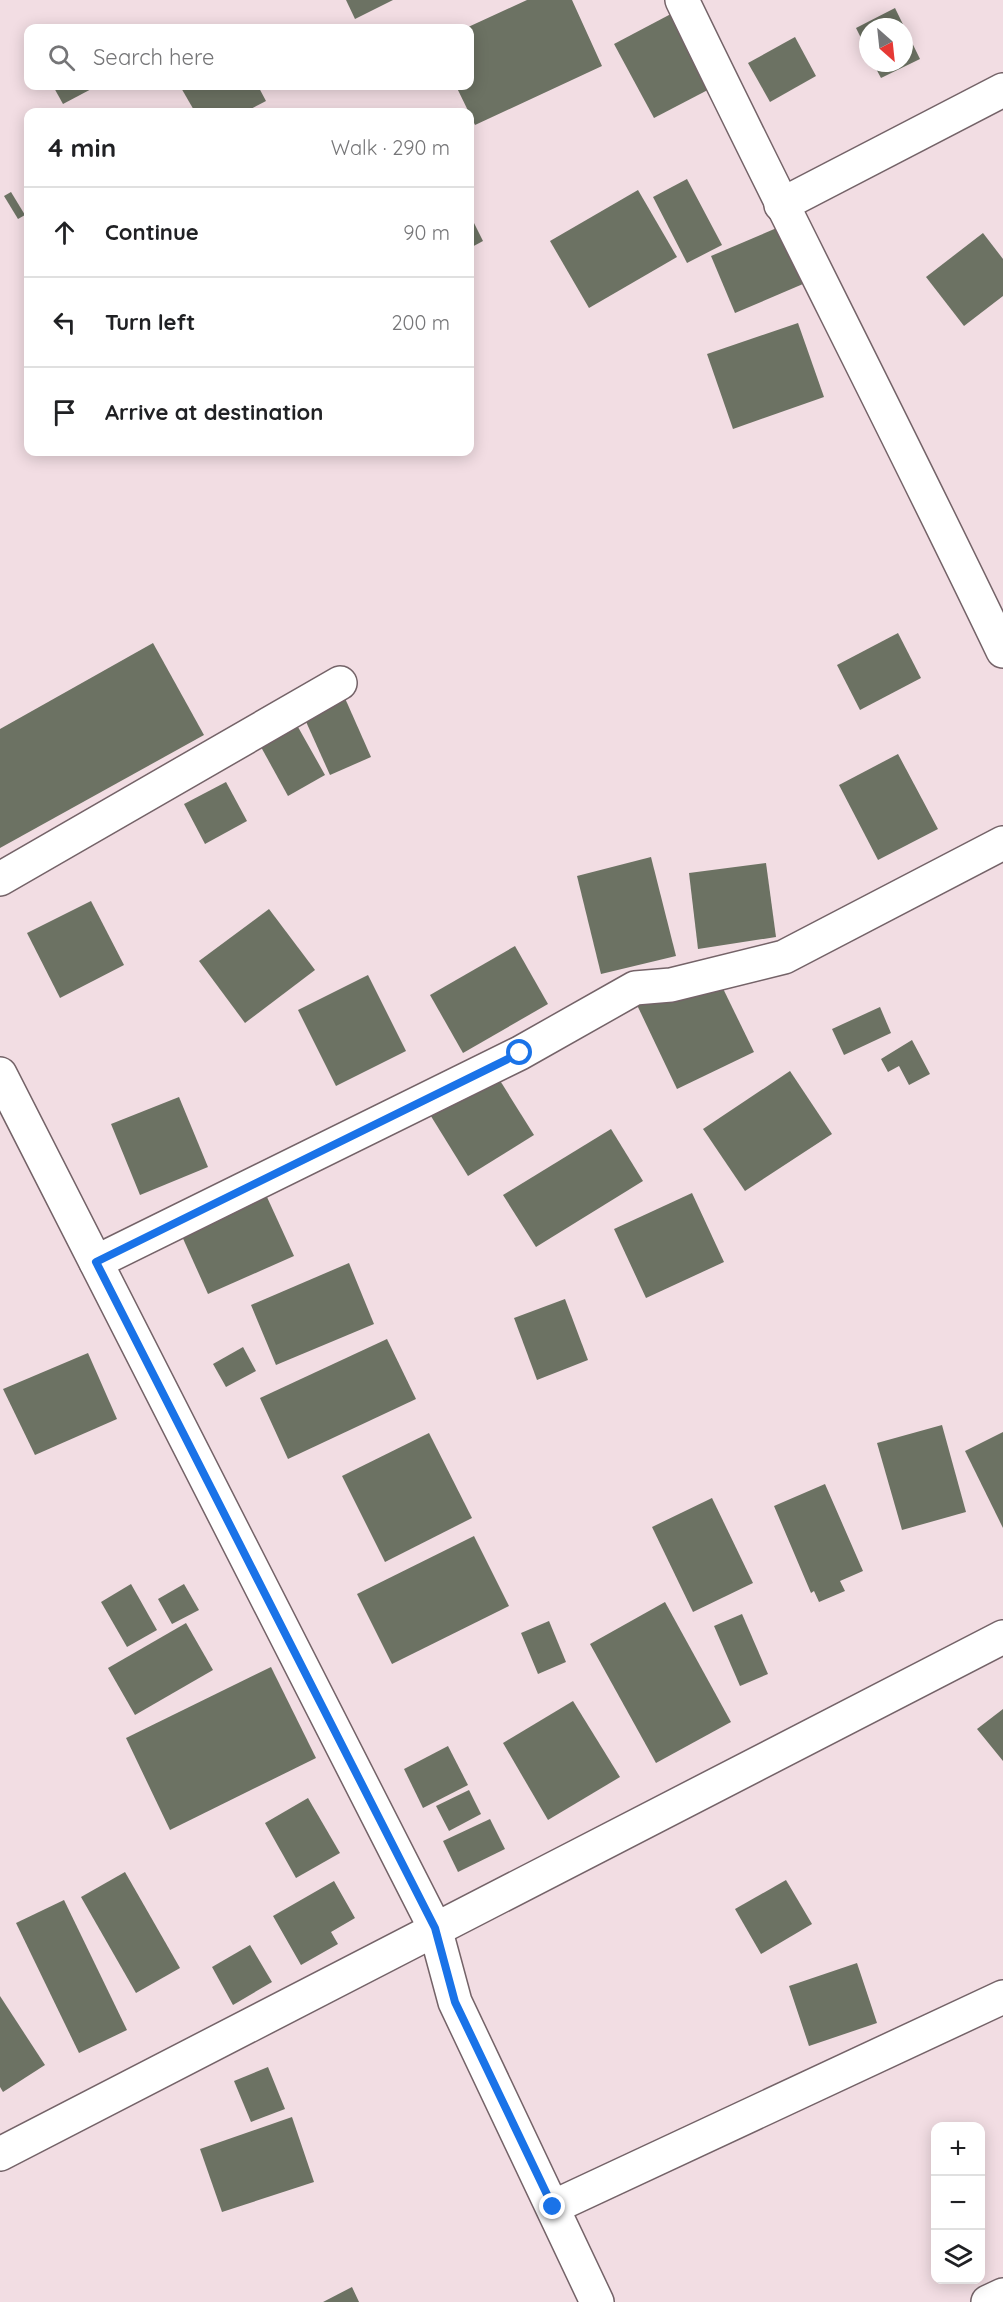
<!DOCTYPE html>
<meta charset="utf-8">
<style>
body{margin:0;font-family:Quicksand,sans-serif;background:#f2f2f2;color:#202124}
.controls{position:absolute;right:18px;bottom:18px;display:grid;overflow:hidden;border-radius:12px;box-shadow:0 3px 15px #0003}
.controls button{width:54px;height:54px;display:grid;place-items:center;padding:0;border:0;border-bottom:2px solid #e0e0e0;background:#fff;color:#202124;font:30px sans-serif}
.compass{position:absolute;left:859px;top:18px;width:54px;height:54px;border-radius:50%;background:#fff;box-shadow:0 3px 15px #0003;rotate:153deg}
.stop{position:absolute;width:18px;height:18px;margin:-14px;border:4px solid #1a73e8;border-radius:50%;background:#fff}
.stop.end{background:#1a73e8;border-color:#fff;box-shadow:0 2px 6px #0008}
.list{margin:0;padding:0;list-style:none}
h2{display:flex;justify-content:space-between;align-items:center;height:78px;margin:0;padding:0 24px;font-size:26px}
h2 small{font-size:20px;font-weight:400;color:#757577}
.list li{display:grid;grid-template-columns:39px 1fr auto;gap:18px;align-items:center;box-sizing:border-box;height:90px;padding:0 24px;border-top:2px solid #e0e0e0}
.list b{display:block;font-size:22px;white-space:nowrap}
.list em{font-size:20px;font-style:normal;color:#757577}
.icon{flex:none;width:33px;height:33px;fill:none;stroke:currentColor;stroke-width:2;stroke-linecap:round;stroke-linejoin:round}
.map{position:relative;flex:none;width:1003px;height:2302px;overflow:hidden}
.search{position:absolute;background:#fff;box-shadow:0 3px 15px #0003;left:24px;top:24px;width:450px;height:66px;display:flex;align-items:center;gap:15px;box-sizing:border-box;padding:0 21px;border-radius:12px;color:#757577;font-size:22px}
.panel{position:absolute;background:#fff;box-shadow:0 3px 15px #0003;left:24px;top:108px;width:450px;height:348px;border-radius:12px}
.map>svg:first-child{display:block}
.building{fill:#6c7263}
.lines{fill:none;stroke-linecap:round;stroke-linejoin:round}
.minor-casing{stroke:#746368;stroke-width:36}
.minor{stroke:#fff;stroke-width:33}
.route{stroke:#1a73e8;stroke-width:8}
</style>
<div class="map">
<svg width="1003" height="2302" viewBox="0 0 1003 2302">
<rect width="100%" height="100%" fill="#f2dde3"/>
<g class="building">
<path d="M346,0H393L355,19Z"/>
<path d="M527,0H572L602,66L475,125L456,86H470V28H466Z"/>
<path d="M686,6L725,81L654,118L614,44Z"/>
<path d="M895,8L920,59L881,78L873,63H904V27H868V52L856,28Z"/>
<path d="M795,37L816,76L770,102L748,63Z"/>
<path d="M53,86H97L63,104Z"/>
<path d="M180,86H258L266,101L245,112H195Z"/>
<path d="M687,179L722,245L687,263L653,197Z"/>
<path d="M638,190L677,257L589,308L550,241Z"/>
<path d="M11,192L25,215L18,219L4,196Z"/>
<path d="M470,215L483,241L470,248Z"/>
<path d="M786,224L810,281L735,313L711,256Z"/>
<path d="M983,233L1003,259V296L964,326L926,277Z"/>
<path d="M798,323L824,397L733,429L707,354Z"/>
<path d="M898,633L921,678L860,710L837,665Z"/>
<path d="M153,643L204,735L0,848V729Z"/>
<path d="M344,696L371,757L330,775L303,715Z"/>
<path d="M298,727L325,775L288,796L261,747Z"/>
<path d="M898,754L938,829L878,860L839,785Z"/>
<path d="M226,782L247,821L205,844L184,804Z"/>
<path d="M651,857L676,956L601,974L577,876Z"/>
<path d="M766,863L776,937L698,949L689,873Z"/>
<path d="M91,901L124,965L60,998L27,933Z"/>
<path d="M269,909L315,970L245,1023L199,961Z"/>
<path d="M515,946L548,1004L463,1053L430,995Z"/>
<path d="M713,968L754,1052L677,1089L637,1005Z"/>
<path d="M368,975L406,1051L336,1086L298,1010Z"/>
<path d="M880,1007L891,1033L844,1055L832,1029Z"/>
<path d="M912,1040L930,1074L909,1085L899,1066L888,1072L881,1059Z"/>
<path d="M494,1071L534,1135L468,1176L429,1113Z"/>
<path d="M790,1071L832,1134L745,1191L703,1129Z"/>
<path d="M179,1097L208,1167L140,1195L111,1124Z"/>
<path d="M611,1129L643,1181L536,1247L503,1195Z"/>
<path d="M261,1184L294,1256L208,1294L176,1223Z"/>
<path d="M692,1193L724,1262L646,1298L614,1229Z"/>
<path d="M349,1263L374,1324L276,1365L251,1305Z"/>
<path d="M565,1299L588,1360L537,1380L514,1318Z"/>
<path d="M387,1339L416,1399L288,1459L260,1398Z"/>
<path d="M243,1347L256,1371L226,1387L213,1364Z"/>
<path d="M88,1353L117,1419L35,1455L3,1389Z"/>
<path d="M942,1425L966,1512L902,1530L877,1443Z"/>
<path d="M1003,1432V1528L965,1451Z"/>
<path d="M429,1433L472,1518L385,1562L342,1476Z"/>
<path d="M825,1484L863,1571L840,1581L845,1591L819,1602L814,1591L811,1593L774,1506Z"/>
<path d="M712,1498L753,1583L693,1612L652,1527Z"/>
<path d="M474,1536L509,1606L392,1664L357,1594Z"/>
<path d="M131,1584L157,1630L127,1647L101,1602Z"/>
<path d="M184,1584L199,1610L172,1624L158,1599Z"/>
<path d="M665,1602L731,1722L656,1763L590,1644Z"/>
<path d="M742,1614L768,1674L740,1686L714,1626Z"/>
<path d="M549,1621L566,1662L538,1674L521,1633Z"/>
<path d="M186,1623L213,1670L135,1715L108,1668Z"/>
<path d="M271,1667L316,1758L170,1830L126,1738Z"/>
<path d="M573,1701L620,1777L548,1820L503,1743Z"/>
<path d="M1003,1709V1761L977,1729Z"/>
<path d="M448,1746L468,1785L423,1808L404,1769Z"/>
<path d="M469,1790L481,1814L449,1831L436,1806Z"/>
<path d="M308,1798L340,1853L296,1878L265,1823Z"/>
<path d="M490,1819L505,1849L458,1872L443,1841Z"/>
<path d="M125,1872L180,1968L136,1993L81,1897Z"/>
<path d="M786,1880L812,1924L761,1954L735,1909Z"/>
<path d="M334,1881L355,1918L331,1932L338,1944L301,1965L273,1916Z"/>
<path d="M64,1900L127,2030L79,2053L16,1923Z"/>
<path d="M250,1945L272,1982L233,2005L212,1967Z"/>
<path d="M857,1963L877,2023L809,2046L789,1986Z"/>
<path d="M0,1996L45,2065L3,2092L0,2087Z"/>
<path d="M268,2067L285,2109L251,2122L234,2081Z"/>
<path d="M292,2117L314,2182L222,2212L200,2149Z"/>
<path d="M352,2287L359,2302H323Z"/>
</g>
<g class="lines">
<defs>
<g id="minor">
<path d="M682,0C787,218 898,432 1003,651"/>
<path d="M781,205L1003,90"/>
<path d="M0,879L340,683"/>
<path d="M0,1074L435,1928L455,2002L597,2302"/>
<path d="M96,1262L520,1053L635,988L671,985L784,957L1003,843"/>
<path d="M0,2154L1003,1637"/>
<path d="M553,2207L1003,1997"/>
<path d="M988,2302L1003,2295"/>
</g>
</defs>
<use href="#minor" class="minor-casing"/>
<use href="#minor" class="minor"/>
</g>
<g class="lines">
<path class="route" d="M520,1053L96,1262L435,1928L455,2002L553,2207"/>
</g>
</svg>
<div class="controls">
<button>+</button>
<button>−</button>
<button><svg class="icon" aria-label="layers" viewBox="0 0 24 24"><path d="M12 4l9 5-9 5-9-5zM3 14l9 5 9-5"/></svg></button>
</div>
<svg class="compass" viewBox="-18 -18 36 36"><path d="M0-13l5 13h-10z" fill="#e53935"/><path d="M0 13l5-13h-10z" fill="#757577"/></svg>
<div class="stop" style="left:520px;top:1053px"></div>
<div class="stop end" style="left:553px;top:2207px"></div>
<div class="search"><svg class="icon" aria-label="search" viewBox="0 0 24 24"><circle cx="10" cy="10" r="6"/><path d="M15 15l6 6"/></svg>Search here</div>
<section class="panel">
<h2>4 min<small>Walk · 290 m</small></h2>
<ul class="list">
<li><svg class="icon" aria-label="ahead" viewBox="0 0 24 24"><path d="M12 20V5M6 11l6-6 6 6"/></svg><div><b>Continue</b></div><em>90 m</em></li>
<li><svg class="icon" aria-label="left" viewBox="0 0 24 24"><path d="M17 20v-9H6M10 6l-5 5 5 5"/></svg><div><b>Turn left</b></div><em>200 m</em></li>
<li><svg class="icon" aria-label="arrive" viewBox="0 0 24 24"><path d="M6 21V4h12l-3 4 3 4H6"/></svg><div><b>Arrive at destination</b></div></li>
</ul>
</section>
</div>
